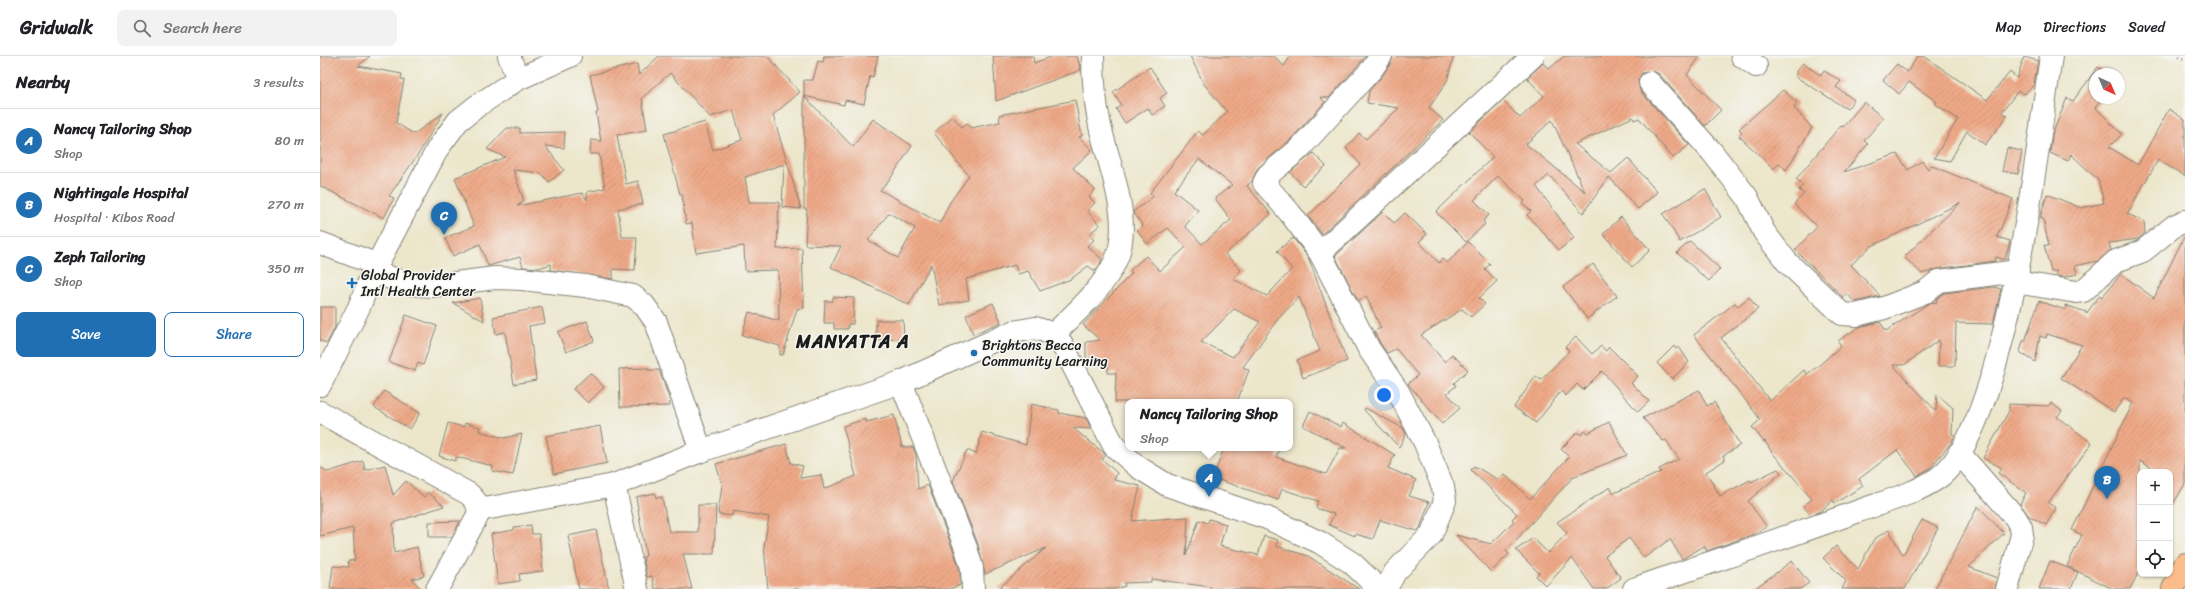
<!DOCTYPE html>
<meta charset="utf-8">
<style>
body{margin:0;font-family:Sriracha,sans-serif;background:#f2f2f2;color:#202124}
.controls{position:absolute;right:12px;bottom:12px;display:grid;overflow:hidden;border-radius:8px;box-shadow:0 1px 3px #0004}
.controls button{width:36px;height:36px;display:grid;place-items:center;padding:0;border:0;border-bottom:1px solid #e0e0e0;background:#fff;color:#202124;font:20px sans-serif}
.compass{position:absolute;left:1769px;top:12px;width:36px;height:36px;border-radius:50%;background:#fff;box-shadow:0 1px 3px #0004;rotate:136deg}
.you{position:absolute;left:1064px;top:339px;width:14px;height:14px;margin:-10px;border:3px solid #fff;border-radius:50%;background:#1a73e8;box-shadow:0 0 0 6px #1a73e833}
.badge{display:grid;place-items:center;width:26px;height:26px;border-radius:50%;background:#1f6fb2;color:#fff;font-size:13px;font-weight:700}
.pin{position:absolute;translate:-50% -33px;filter:drop-shadow(0 1px 2px #0008)}
.pin::after{content:'';position:absolute;top:21px;width:14px;height:12px;background:inherit;clip-path:polygon(0 0,100% 0,50% 100%)}
.popup{position:absolute;left:805px;top:343px;width:168px;height:52px;box-sizing:border-box;display:grid;place-content:center;border-radius:8px;background:#fff;filter:drop-shadow(0 1px 3px #0005);font-size:13px;white-space:nowrap;color:#757577}
.popup b{font-size:15px;color:#202124}
.popup::after{content:'';position:absolute;left:50%;top:100%;margin-left:-8px;border:8px solid transparent;border-top-color:#fff}
.list{margin:0;padding:0;list-style:none}
h2{display:flex;justify-content:space-between;align-items:center;height:52px;margin:0;padding:0 16px;font-size:17px}
h2 small{font-size:13px;font-weight:400;color:#757577}
.list li{display:grid;grid-template-columns:26px 1fr auto;gap:12px;align-items:center;box-sizing:border-box;height:64px;padding:0 16px;border-top:1px solid #e0e0e0}
.list b{display:block;font-size:15px;white-space:nowrap}
.list p{margin:0;font-size:13px;white-space:nowrap;color:#757577}
.list em{font-size:13px;font-style:normal;color:#757577}
.actions{display:flex;gap:8px;padding:12px 16px}
.actions a{flex:1;padding:9px 0;border:1px solid #1f6fb2;border-radius:8px;text-align:center;font-size:14px;color:#1f6fb2}
.actions .main{background:#1f6fb2;color:#fff}
.icon{flex:none;width:22px;height:22px;fill:none;stroke:currentColor;stroke-width:2;stroke-linecap:round;stroke-linejoin:round}
.map{position:relative;flex:none;width:1865px;height:533px;overflow:hidden}
header{display:flex;align-items:center;gap:24px;box-sizing:border-box;height:56px;padding:0 20px;background:#fff;border-bottom:1px solid #e0e0e0}
header strong{font-size:19px}
nav{display:flex;gap:22px;margin-inline-start:auto;font-size:14px}
.search{width:280px;height:36px;background:#f2f2f2;display:flex;align-items:center;gap:10px;box-sizing:border-box;padding:0 14px;border-radius:8px;color:#757577;font-size:15px}
main{display:flex}
aside{flex:1;background:#fff}
.map>svg:first-child{display:block}
.building{fill:url(#building-hatch);fill-rule:evenodd}
.lines{fill:none;stroke-linecap:round;stroke-linejoin:round}
.minor-casing{stroke:#848174;stroke-width:24}
.major-casing{stroke:#848174;stroke-width:24}
.path{stroke:#848174;stroke-width:2.5;stroke-dasharray:1 3;stroke-linecap:butt}
.minor{stroke:#fff;stroke-width:22}
.major{stroke:#f9bc8a;stroke-width:22}
.poi-dot{fill:#1f6fb2;stroke:#f6f6f2;stroke-width:1.5}
.labels{text-anchor:middle;dominant-baseline:central;stroke-width:3;stroke-linejoin:round;paint-order:stroke}
.poi-label{font-size:14px;fill:#1c1c1c;stroke:#f6f6f2;text-anchor:start}
.district-label{font-size:18px;font-weight:bold;letter-spacing:1px;fill:#1c1c1c;stroke:#f6f6f2}
</style>
<header>
<strong>Gridwalk</strong>
<div class="search"><svg class="icon" aria-label="search" viewBox="0 0 24 24"><circle cx="10" cy="10" r="6"/><path d="M15 15l6 6"/></svg>Search here</div>
<nav><a>Map</a><a>Directions</a><a>Saved</a></nav>
</header>
<main>
<aside>
<h2>Nearby<small>3 results</small></h2>
<ul class="list">
<li><span class="badge">A</span><div><b>Nancy Tailoring Shop</b><p>Shop</p></div><em>80 m</em></li>
<li><span class="badge">B</span><div><b>Nightingale Hospital</b><p>Hospital · Kibos Road</p></div><em>270 m</em></li>
<li><span class="badge">C</span><div><b>Zeph Tailoring</b><p>Shop</p></div><em>350 m</em></li>
</ul>
<div class="actions"><a class="main">Save</a><a>Share</a></div>
</aside>
<div class="map">
<svg width="1865" height="533" viewBox="0 0 1865 533">
<defs>
<pattern id="building-hatch" width="6" height="6" patternUnits="userSpaceOnUse"><rect width="6" height="6" fill="#eea987"/><path d="M-1 1l2-2M0 6l6-6M5 7l2-2" fill="none" stroke="#cc9174"/></pattern>
</defs>
<rect width="100%" height="100%" fill="#f6f6f2"/>
<filter id="ink" filterUnits="userSpaceOnUse"><feTurbulence type="fractalNoise" baseFrequency=".025" numOctaves="2"/><feDisplacementMap in="SourceGraphic" scale="8" xChannelSelector="R" yChannelSelector="G"/><feConvolveMatrix kernelMatrix="1 2 1 2 8 2 1 2 1" color-interpolation-filters="sRGB"/></filter>
<filter id="wash" filterUnits="userSpaceOnUse"><feTurbulence type="fractalNoise" baseFrequency=".012" numOctaves="4" result="noise"/><feDisplacementMap in="SourceGraphic" scale="16" xChannelSelector="R" yChannelSelector="G"/><feGaussianBlur stdDeviation="0.9" result="paint"/><feColorMatrix in="noise" values="0 0 0 0 0 0 0 0 0 0 0 0 0 0 0 0 0 1.4 0 .05"/><feComposite in="paint" operator="in"/></filter>
<g filter="url(#wash)">
<rect width="100%" height="100%" fill="#ece6cb"/>
<g id="blocks">
<g class="building">
<path d="M0,0H50L38,10L82,18L81,23L84,24L76,67L94,78L123,57L99,97L69,140L74,142L64,162L0,130Z"/>
<path d="M339,0H447L480,36L453,59L481,153L462,151L464,108L425,121L429,146H459L457,193L482,192L484,252L477,253L463,299H460V290L422,279L429,256L459,265L458,214L425,215L424,190L376,197L372,167L366,168L362,138H360L344,78L385,66L393,94L422,84L413,54L390,61L350,17L322,42L327,74L297,79L306,128L318,125L323,148L298,153L302,181H317L315,214L293,213V223L231,214V208L219,212L203,211L200,201L168,210L160,188L133,200L125,182L154,170L135,122L185,101L167,93L187,72H200V77L245,76L244,92L225,90L244,114L229,126L221,117L193,114L204,145L197,150L262,137L267,144V136L285,132L279,98H270L271,84L281,85L276,57L278,56L270,19L317,8L319,19Z"/>
<path d="M504,0H558L553,21L550,20L544,48L525,44L524,49L484,40V24H493L498,5L503,6Z"/>
<path d="M673,0H713L714,7L733,0H757L761,14L676,45Z"/>
<path d="M870,0H954L964,10L971,0H1046L1009,42L1000,41L1005,46L970,84L937,113L932,125L927,130L951,158L905,198L921,214L913,223L947,240L972,213L957,195L973,182L988,201L1027,305L983,322L977,304L1000,295L979,241L958,263L923,311L929,314L917,346H795L796,317H788V308L766,307V286L780,284L763,269L812,217L810,214L826,200L840,215L866,191L848,172L827,188L817,174L823,170L813,156L834,140L830,137L878,75L883,79L907,56L884,28ZM879,103L912,129L895,142L911,164L882,188L865,170L878,154L854,135ZM914,253L940,266L913,301L881,286Z"/>
<path d="M1073,0H1134L1127,25L1109,52L1123,64L1002,178L988,160L1040,108L1026,92L1039,77L1046,83L1079,52L1047,47L1049,35L1062,20L1071,7Z"/>
<path d="M1244,0H1380L1367,19L1401,54L1385,70L1339,18L1333,15L1322,17L1318,24L1320,35L1369,89L1353,102L1319,62L1314,64L1313,61L1255,88L1291,117L1308,102L1337,136L1318,153L1289,121L1263,157L1229,119L1216,130L1254,182L1239,194L1207,159L1211,155L1202,147L1205,145L1178,120L1154,144L1169,159L1163,165L1165,168L1146,186L1116,156L1173,101L1149,76L1183,45L1200,62L1224,40L1207,22L1223,7L1229,13ZM1232,64L1236,73L1265,136L1206,88Z"/>
<path d="M1598,0H1604L1667,44L1690,16L1697,22L1704,1L1718,5L1714,28L1705,38L1698,35L1682,56L1687,60L1665,89L1647,75L1630,105L1614,102L1638,63L1615,48L1617,46L1589,26L1579,38L1563,24L1577,8L1587,16Z"/>
<path d="M1483,7L1501,20L1504,15L1521,25L1516,31L1534,44L1527,53L1476,21V15Z"/>
<path d="M830,11L847,37L840,42L845,50L832,59L828,52L805,67L796,53L801,49L793,36Z"/>
<path d="M1778,11L1788,18H1775V42H1782L1775,51L1802,78L1789,91L1818,109L1849,53L1865,64V120L1838,104L1807,158L1824,165L1825,177L1818,183L1789,187L1791,194L1778,205L1755,210L1757,218L1744,221L1737,220L1736,215L1731,216L1724,189L1729,190L1723,163L1720,162L1727,138L1761,152L1784,147L1778,124L1751,98L1748,105L1730,97L1732,79L1747,42L1753,45Z"/>
<path d="M1463,34L1477,47L1474,52L1492,72L1466,114L1459,107L1454,113L1419,80L1422,76L1419,73Z"/>
<path d="M484,40L533,91L553,63L592,90L570,123L560,134L620,167L630,146L649,120L614,77L632,60L642,71L647,67L651,72L680,66L679,59L755,44L762,80L759,81L772,94L753,112L775,134L769,141L775,147L767,155L780,169L769,178L774,184L767,190L782,203L779,210L775,215L768,210L751,223L720,235L708,215L698,218L695,209L646,223L649,244L619,249L611,208L589,249L511,211L521,190L485,189L487,153H484ZM569,157L595,172L578,202L548,184Z"/>
<path d="M1544,46L1563,62L1544,85L1548,88L1524,116L1577,98L1588,114L1602,105L1608,113L1610,109L1693,143L1677,181L1690,185L1685,204L1676,201L1675,205L1617,213L1602,218L1584,201L1640,147L1550,191L1531,209L1560,240L1535,246L1527,238L1523,241L1475,194L1497,171L1474,148L1484,138L1479,134L1483,129L1476,123L1521,69L1523,71Z"/>
<path d="M1687,92L1702,95L1698,118L1682,115Z"/>
<path d="M993,97L1006,110L983,130L970,116Z"/>
<path d="M1385,133L1401,161L1360,186L1343,158Z"/>
<path d="M1063,156L1074,167L1085,157L1107,178L1099,186L1119,207L1122,203L1127,207L1148,186L1170,208L1165,213L1177,225L1159,242L1165,248L1151,261L1142,253L1101,279L1125,306L1132,298L1148,314L1134,327L1136,330L1127,337L1140,352L1122,368L1088,328L1098,319L1076,293L1067,297L1060,287L1054,275L1061,272L1046,240L1038,245L1015,200Z"/>
<path d="M1301,161L1330,194L1312,211L1283,178Z"/>
<path d="M1865,179V428L1850,453V416H1839L1820,405V514L1810,533H1793L1747,510L1762,479L1752,474L1813,347L1804,342L1794,356L1741,322L1762,289L1727,278L1726,282L1720,280L1715,306L1700,296L1703,285H1705L1719,245L1746,254L1745,249L1766,256V258L1780,239L1782,241L1801,218L1834,242Z"/>
<path d="M1370,185L1400,213L1389,225L1357,197Z"/>
<path d="M1273,208L1297,240L1267,263L1243,231Z"/>
<path d="M1674,231L1681,233L1673,268L1636,267L1635,310H1618L1619,284L1584,309H1573L1616,355L1617,338L1633,352L1632,378L1635,379L1631,387L1610,412L1597,420L1577,394L1539,423L1543,430L1515,447L1513,444L1501,455L1491,459L1483,450L1492,443L1451,395L1445,385L1444,386L1432,371L1440,364L1437,359L1374,279L1415,247L1418,250L1429,241L1438,253L1401,282L1450,345L1484,314L1487,318L1497,311L1521,290L1518,285L1539,271L1560,266L1566,275L1608,248L1617,247L1616,243L1624,237Z"/>
<path d="M513,241L534,242L533,268H528V273H514V267H504L505,245H513Z"/>
<path d="M160,242L164,265L133,247Z"/>
<path d="M673,247L681,266L653,278L646,259Z"/>
<path d="M0,251H15V271L7,287L0,285Z"/>
<path d="M222,251L225,267L209,270L216,324L194,328L185,276L176,278L173,261Z"/>
<path d="M86,259L117,270L103,309L98,307L95,315L69,306Z"/>
<path d="M556,264H583L584,283L556,284Z"/>
<path d="M267,265L274,285L246,296L238,276Z"/>
<path d="M1256,281L1272,298L1281,290L1286,295L1289,291L1318,320L1311,327L1329,345L1318,356L1282,315L1263,334L1257,328L1246,340L1241,335L1216,367L1194,351L1216,320L1221,324L1249,295L1245,291Z"/>
<path d="M1354,290L1356,293L1359,291L1369,306L1352,323L1337,307Z"/>
<path d="M328,312V314H339L349,342L350,350L300,351L299,313Z"/>
<path d="M270,317L284,331L268,347L253,333Z"/>
<path d="M1379,334L1387,350L1394,346L1420,389L1403,400L1405,404L1386,416L1400,440L1430,424L1431,426L1458,413L1461,417L1428,445L1447,471L1434,478L1387,495L1384,490L1362,503L1350,483L1324,502L1309,482L1285,500L1301,522L1286,533H1274L1252,502L1226,530L1216,520L1219,517L1196,494L1213,482L1228,497L1247,477L1237,466L1290,431L1294,437L1341,416L1339,413L1359,403L1346,384L1343,385L1323,362Z"/>
<path d="M64,335L100,357L90,373L54,351Z"/>
<path d="M1731,347L1742,355L1737,361L1772,387L1728,447L1736,452L1726,469L1709,460L1700,448L1706,437L1678,417L1682,412L1663,402L1689,355V348L1728,350Z"/>
<path d="M711,348L739,354V357L766,362L771,373L753,372L785,398L786,399L782,403L797,417L794,424L820,430L812,465L868,461L866,500L879,464L888,467L889,463L906,468L900,490L938,499L944,480L958,484L956,490L988,500L1039,533H891V531L831,523V526L804,527L805,530L795,533H678L726,492L665,518L658,488L633,425L647,394L656,398L662,376L706,389Z"/>
<path d="M1045,352L1083,372L1086,378L1079,391L1044,354Z"/>
<path d="M990,355L1021,371L1023,367L1075,399L1068,412L1096,424L1089,440L1109,446L1100,472L1097,475L1060,464L1053,483L1035,478V480L1009,469L1014,458L996,452L998,445L962,433L958,444L893,422L904,392H960L956,401L1006,418L1020,392H1026L983,370Z"/>
<path d="M574,359L582,391H593L596,399L598,433L608,429L634,496L640,514V529L630,533H448L444,490L449,461L413,455L412,460L398,458L402,429L396,408L466,388L471,407L483,410L480,422L501,419L504,433L536,420L523,370L546,363V366Z"/>
<path d="M1289,366L1307,399L1253,421L1186,495L1189,498L1171,516L1136,479L1171,488L1194,465L1192,463L1197,458L1151,414L1154,410L1179,424L1184,418L1210,443L1249,401L1241,393L1258,376L1261,379L1265,375L1268,377Z"/>
<path d="M128,367L144,371L145,367L160,371L159,375L184,382L202,378L193,419L172,415L173,410L136,401L135,405L119,400Z"/>
<path d="M280,370L287,407L234,418L226,380Z"/>
<path d="M43,405L45,414L65,409L73,439L86,425L104,441L108,436L124,450L73,467L74,497L97,491L104,520L92,523L101,533H10L13,510L29,511L28,505L35,504L33,472L0,480V411L8,416Z"/>
<path d="M335,437L336,442L342,441L349,476H378V449H396L394,498H363L372,533H335L332,520L327,521L323,501L326,500L316,441Z"/>
<path d="M1658,450L1684,477L1649,511L1677,522L1675,533H1615Z"/>
<path d="M1602,464L1618,472L1585,533H1522L1526,525L1503,502L1516,490L1538,513L1554,483L1569,474L1583,499Z"/>
<path d="M140,465L132,481H109V466Z"/>
<path d="M211,469L212,478H219L223,515L199,518L200,525L178,528L171,478L194,474V471Z"/>
<path d="M276,474L289,533H259L248,480Z"/>
<path d="M1472,505L1489,527L1480,533H1434Z"/>
<path d="M1730,505L1758,516L1751,533H1719Z"/>
</g>
</g>
</g>
<g filter="url(#ink)">
<use href="#blocks" fill-opacity="0" stroke="#848174" stroke-width="1"/>
<g class="lines">
<defs>
<g id="minor">
<path d="M189,0L198,23"/>
<path d="M1061,0L1052,13L979,93L948,119L944,127L970,157L1000,197L1049,293L1079,337L1105,387L1123,431L1125,445L1111,479L1075,516L1066,533"/>
<path d="M1422,0L1436,10"/>
<path d="M1330,27L1392,96L1427,141L1444,176L1467,206L1522,258L1536,259L1564,252L1605,236L1619,225L1698,215"/>
<path d="M0,187L58,209"/>
<path d="M1000,197L1213,0"/>
<path d="M53,216L89,228L112,230L175,222L202,223L265,230L313,240L324,249L336,266L381,395"/>
<path d="M1695,226L1757,236L1763,235L1796,205L1823,195L1854,170L1865,165"/>
<path d="M734,278C756,256 782,234 795,206C814,167 789,110 780,70C775,47 773,23 773,0"/>
<path d="M581,326L646,492L652,512L653,533"/>
<path d="M0,329L39,251L53,216L118,92L138,65L157,50L198,23L250,0"/>
<path d="M0,356L149,438C156,445 159,448 158,459L117,533"/>
<path d="M1639,397L1695,461L1701,471L1702,479L1687,533"/>
<path d="M294,429L317,533"/>
<path d="M159,454L294,429L381,395L581,326L693,276L715,272L734,278L742,288L794,390L818,411L847,429L947,462L999,486L1032,507L1059,533"/>
<path d="M1314,533C1388,507 1462,483 1536,456C1563,446 1593,439 1618,422C1686,374 1718,87 1731,0"/>
</g>
<path id="major" d="M1853,533L1865,508"/>
</defs>
<use href="#minor" class="minor-casing"/>
<use href="#major" class="major-casing"/>
<path class="path" d="M1859,0L1865,4"/>
<use href="#minor" class="minor"/>
<use href="#major" class="major"/>
</g>
</g>
<g class="poi-dot">
<path d="M30 221h4v4h4v4h-4v4h-4v-4h-4v-4h4z"/>
<circle cx="654" cy="297" r="4"/>
</g>
<g class="labels">
<g class="poi-label">
<text x="41" y="219">Global Provider<tspan x="41" dy="16">Intl Health Center</tspan></text>
<text x="662" y="289">Brightons Becca<tspan x="662" dy="16">Community Learning</tspan></text>
</g>
<g class="district-label">
<text x="533" y="286">MANYATTA A</text>
</g>
</g>
</svg>
<div class="controls">
<button>+</button>
<button>−</button>
<button><svg class="icon" aria-label="locate" viewBox="0 0 24 24"><circle cx="12" cy="12" r="6"/><path d="M12 2v4M12 18v4M2 12h4M18 12h4"/></svg></button>
</div>
<svg class="compass" viewBox="-18 -18 36 36"><path d="M0-13l5 13h-10z" fill="#e53935"/><path d="M0 13l5-13h-10z" fill="#757577"/></svg>
<div class="you"></div>
<div class="pin badge" style="left:889px;top:441px">A</div>
<div class="popup"><b>Nancy Tailoring Shop</b>Shop</div>
<div class="pin badge" style="left:1787px;top:443px">B</div>
<div class="pin badge" style="left:124px;top:179px">C</div>
</div>
</main>
